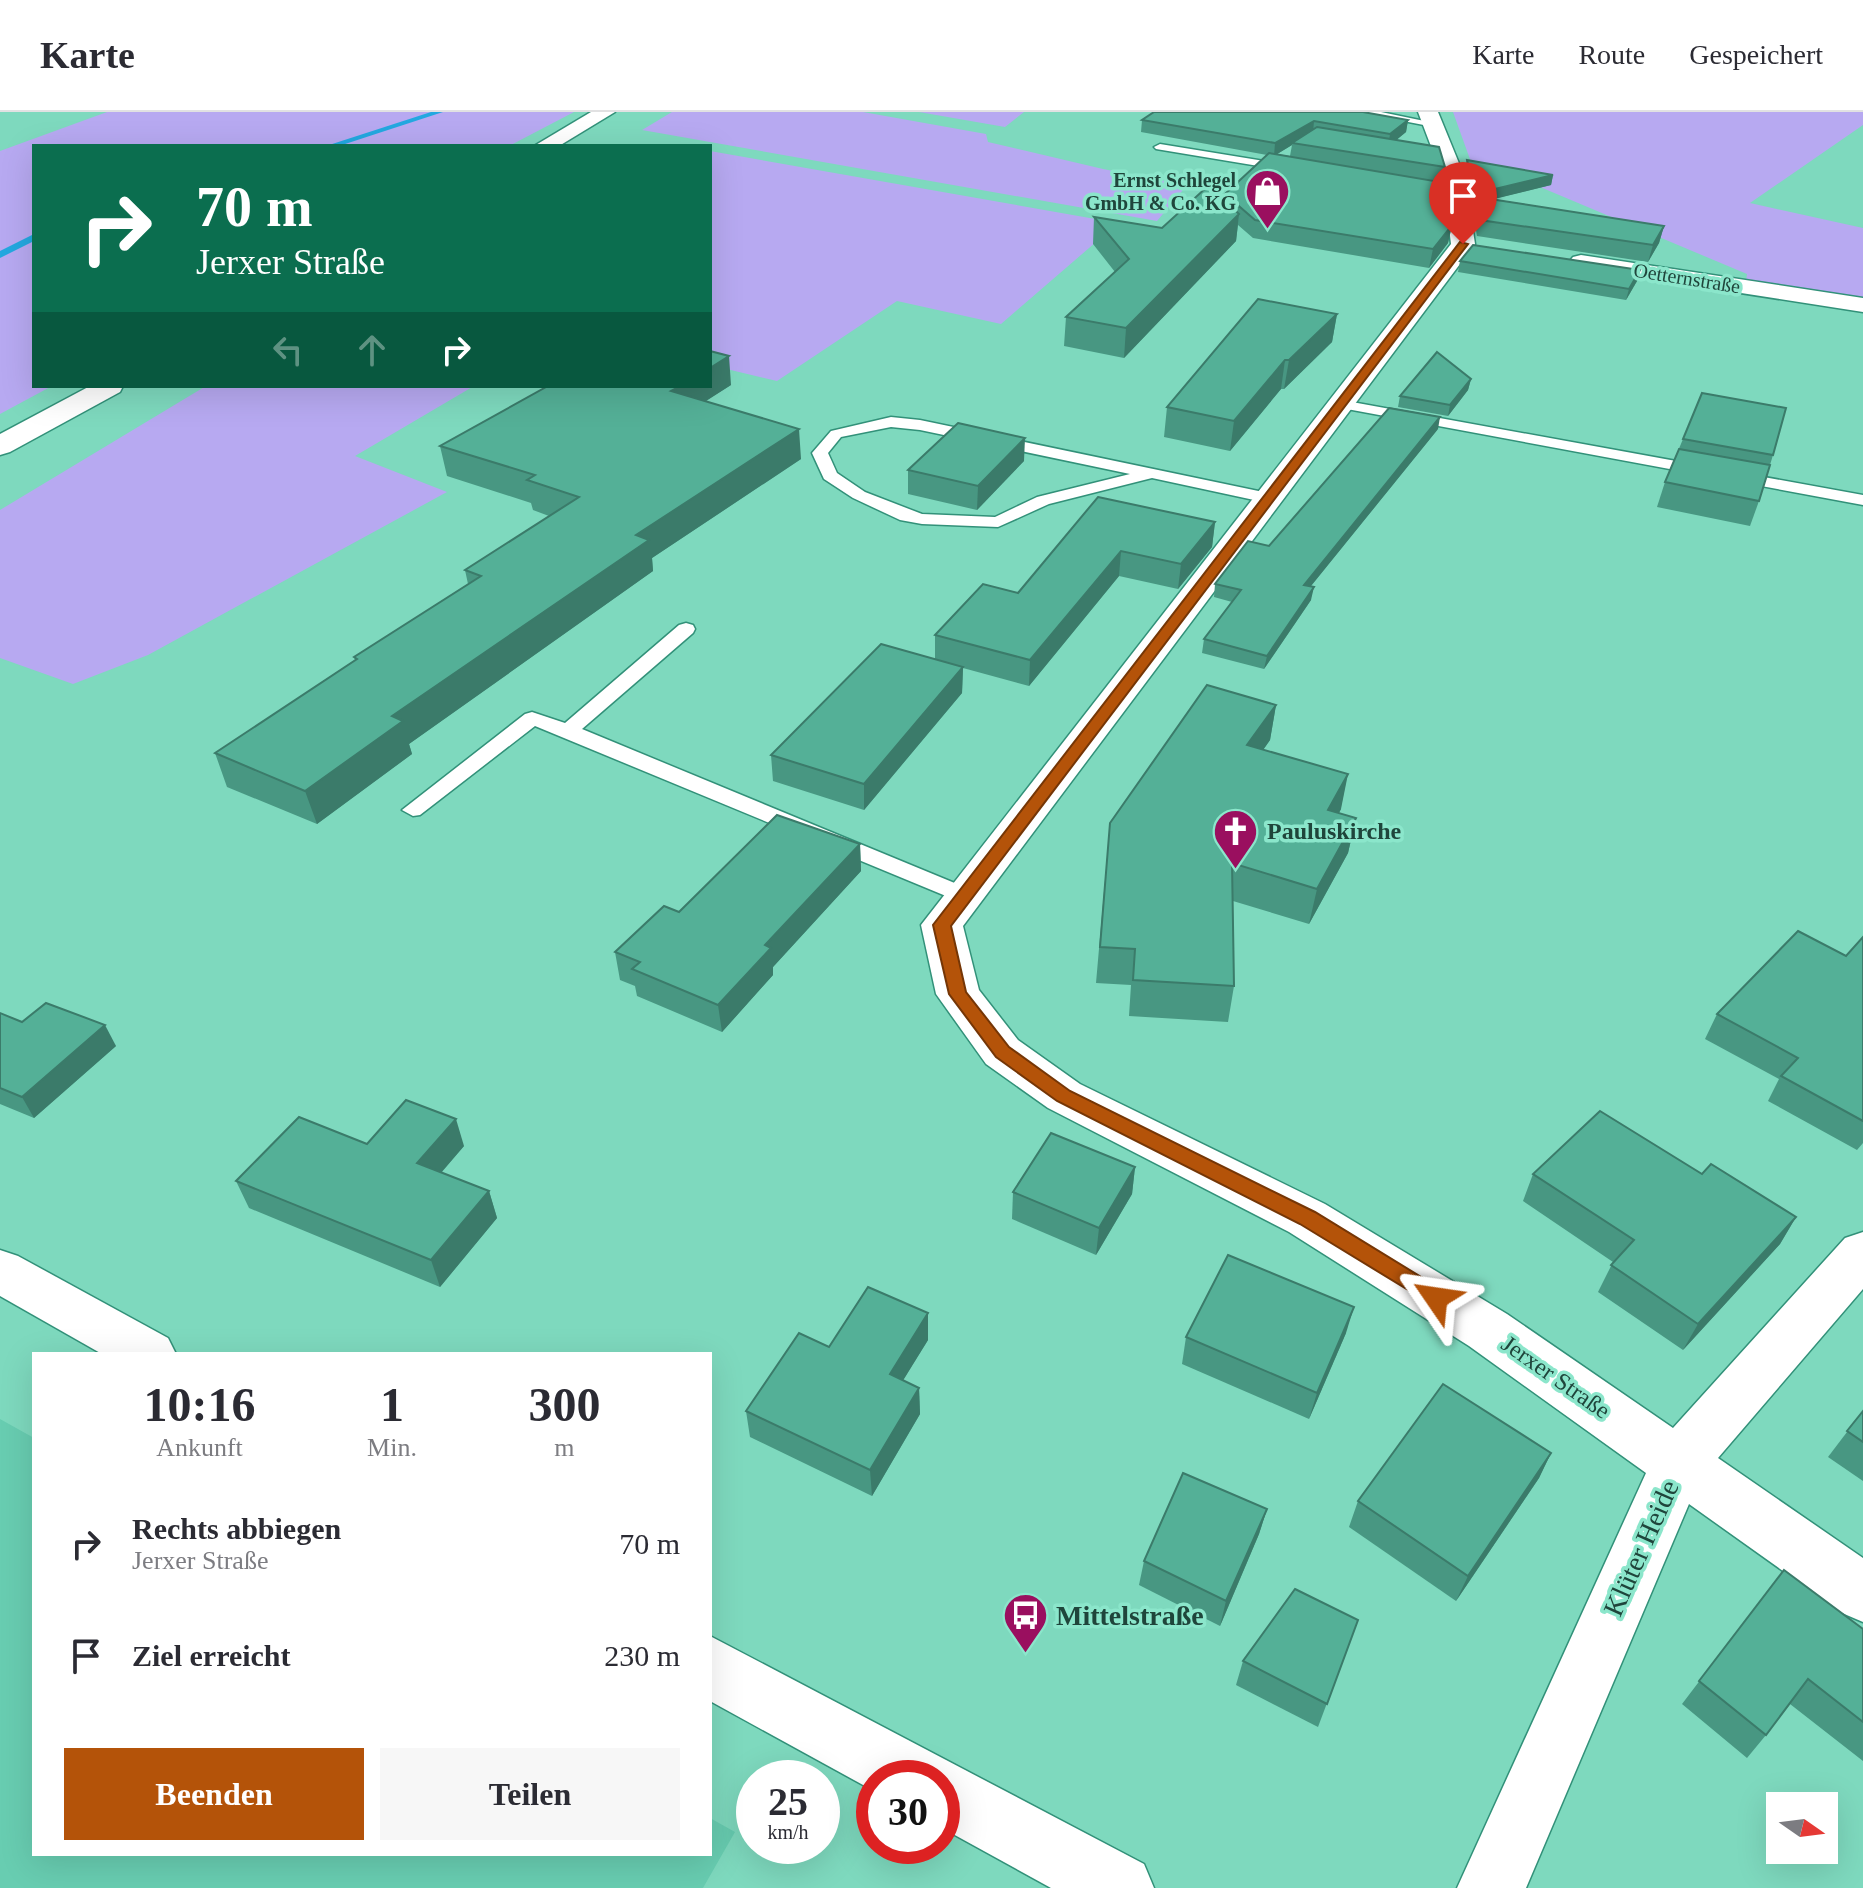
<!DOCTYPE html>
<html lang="de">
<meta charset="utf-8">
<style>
body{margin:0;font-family:"Times New Roman",serif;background:#f7f7f7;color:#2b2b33;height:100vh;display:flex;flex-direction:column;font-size:30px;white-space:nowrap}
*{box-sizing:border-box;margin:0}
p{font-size:26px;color:#7c7c81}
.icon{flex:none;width:44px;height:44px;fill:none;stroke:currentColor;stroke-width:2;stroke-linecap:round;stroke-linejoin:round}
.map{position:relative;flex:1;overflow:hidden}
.details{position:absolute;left:32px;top:1240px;width:680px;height:504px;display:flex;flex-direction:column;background:#fff;border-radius:0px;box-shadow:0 8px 32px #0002}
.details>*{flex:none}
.hud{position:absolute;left:32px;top:32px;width:680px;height:244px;border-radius:0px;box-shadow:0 8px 32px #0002;background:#0b6e4f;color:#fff;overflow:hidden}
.needle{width:52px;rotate:104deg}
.fabs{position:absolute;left:1766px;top:1680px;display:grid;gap:16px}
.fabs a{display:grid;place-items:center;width:72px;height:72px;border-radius:0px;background:#fff;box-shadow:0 8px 32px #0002;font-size:40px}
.speed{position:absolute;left:736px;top:1648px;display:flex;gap:16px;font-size:40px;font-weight:700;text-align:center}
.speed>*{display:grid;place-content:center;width:104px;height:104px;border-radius:50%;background:#fff;box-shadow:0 8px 32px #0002;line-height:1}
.speed small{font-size:20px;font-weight:400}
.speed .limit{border:12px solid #d22;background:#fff;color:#111}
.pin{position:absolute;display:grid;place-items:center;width:68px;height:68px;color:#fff;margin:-82px -34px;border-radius:50% 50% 50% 0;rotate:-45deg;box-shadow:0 0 8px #0007}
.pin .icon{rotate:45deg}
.me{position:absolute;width:88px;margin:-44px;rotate:302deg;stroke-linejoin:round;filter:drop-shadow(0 0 6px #0008)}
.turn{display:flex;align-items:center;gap:28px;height:168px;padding:0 32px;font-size:36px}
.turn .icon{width:104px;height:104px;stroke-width:2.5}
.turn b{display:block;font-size:56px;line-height:68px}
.lanes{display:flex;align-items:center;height:76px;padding:0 32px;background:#0003;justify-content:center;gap:40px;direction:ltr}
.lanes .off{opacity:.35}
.eta{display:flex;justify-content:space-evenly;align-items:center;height:136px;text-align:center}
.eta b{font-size:48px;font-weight:800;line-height:56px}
.action{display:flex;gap:16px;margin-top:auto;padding:16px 32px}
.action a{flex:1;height:92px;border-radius:0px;background:#b45309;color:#fff;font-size:32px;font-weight:800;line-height:92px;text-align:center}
.action a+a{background:#f7f7f7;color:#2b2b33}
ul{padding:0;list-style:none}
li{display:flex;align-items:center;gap:24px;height:112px;padding:0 32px}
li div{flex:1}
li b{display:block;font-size:30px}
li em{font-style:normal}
header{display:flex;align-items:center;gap:48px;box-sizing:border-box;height:112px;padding:0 40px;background:#fff;border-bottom:2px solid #e1e1e2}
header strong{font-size:38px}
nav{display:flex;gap:44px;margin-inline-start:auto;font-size:28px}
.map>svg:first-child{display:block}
.built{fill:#68cdb1}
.green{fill:#b7a9f1}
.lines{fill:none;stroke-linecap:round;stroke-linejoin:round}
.stream{fill:#23a8e0;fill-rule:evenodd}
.lane-casing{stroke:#329179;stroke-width:3}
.street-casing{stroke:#329179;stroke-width:3}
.primary-casing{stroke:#329179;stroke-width:3}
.lane{fill:#fff;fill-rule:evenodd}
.street{fill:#fff;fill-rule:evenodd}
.primary{fill:#fff;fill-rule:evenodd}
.wall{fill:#489782;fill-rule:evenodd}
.shaded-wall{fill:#3b7b6a}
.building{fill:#54b097;stroke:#3b7b6a;stroke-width:2}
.route{fill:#b45309;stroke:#753606;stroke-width:2}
.labels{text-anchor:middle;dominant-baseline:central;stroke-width:7;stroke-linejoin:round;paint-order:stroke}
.far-poi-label{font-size:20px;font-weight:bold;fill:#1f453b;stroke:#8be6cb;text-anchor:end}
.far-street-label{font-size:20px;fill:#1f453b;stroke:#8be6cb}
.poi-label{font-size:24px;font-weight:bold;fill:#1f453b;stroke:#8be6cb;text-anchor:start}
.street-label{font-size:24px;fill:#1f453b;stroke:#8be6cb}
.near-street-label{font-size:28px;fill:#1f453b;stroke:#8be6cb}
.near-poi-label{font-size:28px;font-weight:bold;fill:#1f453b;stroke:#8be6cb;text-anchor:start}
</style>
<header>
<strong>Karte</strong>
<nav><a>Karte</a><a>Route</a><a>Gespeichert</a></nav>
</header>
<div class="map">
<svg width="1863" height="1776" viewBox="0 0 1863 1776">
<rect width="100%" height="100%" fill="#7ed9be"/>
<!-- built -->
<polygon class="built" points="0,1307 34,1326 34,1742 710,1742 710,1706 735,1720 703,1776 0,1776"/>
<!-- green -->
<g class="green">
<polygon points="107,0 574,0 509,34 34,34 34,274 52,274 0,302 0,39"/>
<polygon points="672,0 863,0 986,22 988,30 1103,57 1187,73 1157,109 642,18"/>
<polygon points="919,0 1024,0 1005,15"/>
<polygon points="1453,0 1863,0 1863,13 1750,91 1863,116 1863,187 1746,169 1747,162 1485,52 1471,50"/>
<polygon points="710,39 1118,111 1001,212 897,189 777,269 710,253"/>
<polygon points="206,274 474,274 355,344 447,380 148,543 73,572 0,546 0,398"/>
</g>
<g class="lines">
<!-- stream -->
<g class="stream">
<polygon points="431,0 443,0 339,34 326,34"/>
<polygon points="34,122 34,129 0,146 0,139"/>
</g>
<defs>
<g id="lane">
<polygon points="1357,0 1381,0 1439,12 1434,15"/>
<polygon points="1160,32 1289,53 1295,56 1289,59 1156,37 1154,35"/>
<polygon points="1341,288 1863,383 1863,393 1336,295 1334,292"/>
<path d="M891 305 920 308 1268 381 1276 386 1268 391 1152 366 1049 392 998 415 922 412 900 408 853 386 824 367 812 341 831 319ZM891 315 920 318 1130 362 1037 385 995 405 922 402 865 380 837 361 828 341 841 325Z"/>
<polygon points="686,511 693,513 695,517 693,521 582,617 974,779 977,784 974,789 958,789 535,614 420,703 413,704 402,698 525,602 532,600 565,611 679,513"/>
</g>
<g id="street">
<polygon points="1418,0 1438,0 1465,66 1475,132 963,814 979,878 1018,928 1080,972 1325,1092 1507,1202 1673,1316 1845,1126 1863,1120 1863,1177 1718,1346 1863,1446 1863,1510 1842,1501 1689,1392 1526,1776 1457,1776 1646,1361 1469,1234 1289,1120 1048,996 986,952 936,882 921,813 1451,132 1443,66"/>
<polygon points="1581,143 1863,186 1863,200 1573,155 1569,150 1573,145"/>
</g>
<g id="primary">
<polygon points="591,0 615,0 559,34 534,34"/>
<polygon points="90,274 123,274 120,280 10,340 0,343 0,322"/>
<polygon points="0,1138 18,1144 168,1226 176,1242 102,1242 0,1184"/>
<polygon points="710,1524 1144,1752 1154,1776 1051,1776 942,1716 942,1666 874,1666 874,1679 710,1589"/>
</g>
</defs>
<!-- lane casing -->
<use href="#lane" class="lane-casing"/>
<!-- street casing -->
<use href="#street" class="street-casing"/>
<!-- primary casing -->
<use href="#primary" class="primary-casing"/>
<!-- lane -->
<use href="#lane" class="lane"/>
<!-- street -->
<use href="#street" class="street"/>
<!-- primary -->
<use href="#primary" class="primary"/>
</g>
<!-- wall -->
<g class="wall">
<path d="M1142 8H1408L1406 20 1396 28 1445 55 1442 70 1452 113 1448 131 1429 156 1253 126 1238 113 1236 129 1124 246 1064 234 1066 205 1115 160 1093 132 1094 105 1162 116 1224 88 1225 82 1267 43 1141 20ZM1292 33 1290 44 1277 42Z"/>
<polygon points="1467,48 1553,63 1551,73 1493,87 1664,114 1659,131 1648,150 1477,124 1473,101 1475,92 1472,93 1465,58"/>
<polygon points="1460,149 1640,158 1637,169 1626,188 1458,160"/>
<polygon points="1337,202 1332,230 1284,277 1281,277 1230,339 1164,325 1167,295"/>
<polygon points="1471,267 1468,278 1448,304 1398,295 1400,284"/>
<polygon points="731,273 705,289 801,347 652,446 653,459 409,632 412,642 317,712 227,675 215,641 355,548 354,545 468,472 465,458 549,404 533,398 531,391 447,364 440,334"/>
<polygon points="1438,317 1311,474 1311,488 1264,557 1202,541 1204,527 1232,490 1214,485 1215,472"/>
<polygon points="1683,327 1773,343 1759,389 1750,414 1657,395 1665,370"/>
<polygon points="1024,349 977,398 908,382 908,358"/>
<polygon points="1098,385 1215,410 1212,435 1178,477 1119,464 1029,574 963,556 962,581 864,698 773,669 771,643 935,547 935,523 1018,481"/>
<polygon points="1276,593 1270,628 1263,638 1341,697 1339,701 1356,706 1348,741 1309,812 1233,789 1234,874 1228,910 1129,904 1131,873 1096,871 1110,711"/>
<polygon points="860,732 861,759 773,855 773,863 722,920 637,884 635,874 620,868 615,840 679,800"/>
<polygon points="1863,825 1863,1031 1857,1038 1768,989 1779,967 1705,927 1717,902 1846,844"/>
<polygon points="0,901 22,910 116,934 34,1006 0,992"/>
<polygon points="367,1032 464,1034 441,1061 489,1079 497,1106 440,1175 249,1096 236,1069"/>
<polygon points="1135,1055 1132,1082 1096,1143 1012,1107 1013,1080"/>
<polygon points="1533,1062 1702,1062 1796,1105 1780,1132 1683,1238 1598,1180 1613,1150 1523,1089"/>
<polygon points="1346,1221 1309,1307 1182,1252 1186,1225"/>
<polygon points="928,1228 903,1268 919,1276 920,1302 872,1384 750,1325 746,1299 829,1235"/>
<polygon points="1863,1299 1863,1369 1828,1345"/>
<polygon points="1551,1341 1539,1366 1456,1489 1349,1415 1358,1389"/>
<polygon points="1267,1397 1259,1422 1220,1514 1139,1473 1144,1449"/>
<polygon points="1784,1458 1863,1517 1863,1649 1790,1592 1766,1623 1747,1646 1682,1592"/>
<polygon points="1358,1508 1318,1615 1236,1573 1243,1549"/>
</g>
<!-- shaded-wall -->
<g class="shaded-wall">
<polygon points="1408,8 1406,20 1388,35 1390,22"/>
<polygon points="1314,9 1313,21 1292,31 1292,33 1274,44 1275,31"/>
<polygon points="1553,63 1551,73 1478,91 1477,85 1475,92 1472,93 1474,82"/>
<polygon points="1239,102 1236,129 1124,246 1126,216"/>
<polygon points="1452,113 1448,131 1429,156 1433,137"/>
<polygon points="1664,114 1659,131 1648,150 1653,133"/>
<polygon points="1640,158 1637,169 1626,188 1629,177"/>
<polygon points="1337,202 1332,230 1284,277 1289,248"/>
<polygon points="729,244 731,273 675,309 671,279 680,274 710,274 710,256"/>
<polygon points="1285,248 1281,277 1230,339 1234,309"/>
<polygon points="1471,267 1468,278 1448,304 1450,293"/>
<polygon points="1440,305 1438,317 1302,485 1304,473"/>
<polygon points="799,317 801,347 652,446 653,459 409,632 412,642 317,712 305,679 392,604 636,423"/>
<polygon points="1025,326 1024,349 977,398 978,374"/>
<polygon points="1215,410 1212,435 1178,477 1181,452"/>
<polygon points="1121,439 1119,464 1029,574 1030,548"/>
<polygon points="1314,475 1311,488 1264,557 1267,544"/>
<polygon points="963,555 962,581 864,698 864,672"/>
<polygon points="1276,593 1270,628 1242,668 1247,633"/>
<polygon points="1348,662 1341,697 1321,734 1328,698"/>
<polygon points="1356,706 1348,741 1309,812 1317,777"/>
<polygon points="860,732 861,759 773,855 773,863 722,920 718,893 765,833"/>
<polygon points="105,913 116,934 34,1006 22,985"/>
<polygon points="456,1007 464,1034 426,1078 417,1051"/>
<polygon points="1135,1055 1132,1082 1096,1143 1099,1116"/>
<polygon points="489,1079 497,1106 440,1175 431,1148"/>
<polygon points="1796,1105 1780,1132 1683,1238 1698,1212"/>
<polygon points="1354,1195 1346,1221 1309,1307 1317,1281"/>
<polygon points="928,1201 928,1228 891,1288 890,1262"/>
<polygon points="919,1276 920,1302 872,1384 870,1358"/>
<polygon points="1551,1341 1539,1366 1456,1489 1468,1464"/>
<polygon points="1267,1397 1259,1422 1220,1514 1226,1489"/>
</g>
<!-- building -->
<g class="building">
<polygon points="1154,0 1363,0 1408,8 1390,22 1314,9 1275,31 1142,8"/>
<polygon points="1317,15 1439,35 1445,55 1292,31"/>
<polygon points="1269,41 1446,71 1452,113 1433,137 1255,108 1225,82"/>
<polygon points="1467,48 1553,63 1474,82"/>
<polygon points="1209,73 1239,102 1126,216 1066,205 1129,147 1094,105 1162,116"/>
<polygon points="1477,85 1664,114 1653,133 1480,108"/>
<polygon points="1473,133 1640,158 1629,177 1460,149"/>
<polygon points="1258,187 1337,202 1289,248 1285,248 1234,309 1167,295"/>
<polygon points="710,239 729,244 710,256"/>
<polygon points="1437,240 1471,267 1450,293 1400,284"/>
<polygon points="548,274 680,274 671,279 799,317 636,423 649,428 392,604 403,609 305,679 215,641 357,547 354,545 481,464 465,458 579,385 527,368 535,363 440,334"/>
<polygon points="1702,281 1786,296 1773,343 1683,327"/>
<polygon points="1389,296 1440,305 1304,473 1314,475 1267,544 1204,527 1241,478 1215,472 1248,429 1269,434"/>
<polygon points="958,311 1025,326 978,374 908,358"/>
<polygon points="1679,337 1770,353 1759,389 1665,370"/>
<polygon points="1098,385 1215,410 1181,452 1121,439 1030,548 935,523 983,472 1018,481"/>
<polygon points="881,532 963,555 864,672 771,643"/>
<polygon points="1207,573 1276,593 1247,633 1348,662 1328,698 1356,706 1317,777 1232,751 1234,874 1133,868 1135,837 1100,835 1110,711"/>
<polygon points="777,703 860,732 765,833 771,836 718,893 632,857 640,850 615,840 664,794 679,800"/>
<polygon points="1798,819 1846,844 1863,825 1863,1009 1781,964 1798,946 1717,902"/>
<polygon points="46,891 105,913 22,985 0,976 0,901 22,910"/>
<polygon points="406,988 456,1007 417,1051 489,1079 431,1148 236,1069 299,1005 367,1032"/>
<polygon points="1600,999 1702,1062 1711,1052 1796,1105 1698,1212 1611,1153 1634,1128 1533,1062"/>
<polygon points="1051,1021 1135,1055 1099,1116 1013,1080"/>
<polygon points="1228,1143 1354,1195 1317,1281 1186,1225"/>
<polygon points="868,1175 928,1201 890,1262 919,1276 870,1358 746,1299 799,1221 829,1235"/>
<polygon points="1443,1272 1551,1341 1468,1464 1358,1389"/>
<polygon points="1863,1299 1863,1330 1847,1319"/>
<polygon points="1183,1361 1267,1397 1226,1489 1144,1449"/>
<polygon points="1784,1458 1863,1517 1863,1610 1808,1567 1766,1623 1699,1569"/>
<polygon points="1295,1477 1358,1508 1327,1592 1243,1549"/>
</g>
<!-- route -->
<polygon class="route" points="1460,130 1468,132 951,814 966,880 1009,935 1070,979 1315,1100 1444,1179 1447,1186 1444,1192 1436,1195 1300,1112 1057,989 996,945 949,882 933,813"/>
<!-- icons -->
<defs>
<symbol id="shop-pin" viewBox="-11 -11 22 30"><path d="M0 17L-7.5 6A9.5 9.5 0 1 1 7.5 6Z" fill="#9a0f5f" stroke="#8be6cb"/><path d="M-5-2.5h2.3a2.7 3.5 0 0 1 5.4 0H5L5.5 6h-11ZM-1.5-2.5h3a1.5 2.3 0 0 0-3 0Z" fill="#fff"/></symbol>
<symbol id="church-pin" viewBox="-11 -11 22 30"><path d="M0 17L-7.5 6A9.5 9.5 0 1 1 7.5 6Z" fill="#9a0f5f" stroke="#8be6cb"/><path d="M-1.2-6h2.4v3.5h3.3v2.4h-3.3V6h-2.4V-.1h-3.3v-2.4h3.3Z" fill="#fff"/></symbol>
<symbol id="bus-pin" viewBox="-11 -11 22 30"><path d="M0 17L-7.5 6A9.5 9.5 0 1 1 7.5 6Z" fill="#9a0f5f" stroke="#8be6cb"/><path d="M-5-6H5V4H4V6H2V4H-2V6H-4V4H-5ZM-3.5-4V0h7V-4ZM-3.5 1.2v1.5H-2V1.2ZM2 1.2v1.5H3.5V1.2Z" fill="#fff"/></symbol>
</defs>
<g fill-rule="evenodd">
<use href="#shop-pin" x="1242" y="54" width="51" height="69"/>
<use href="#church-pin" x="1210" y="694" width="51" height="69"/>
<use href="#bus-pin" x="1000" y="1478" width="51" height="69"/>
</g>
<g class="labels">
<!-- far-poi labels -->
<g class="far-poi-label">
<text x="1236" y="68">Ernst Schlegel<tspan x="1236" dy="23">GmbH &amp; Co. KG</tspan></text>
</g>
<!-- far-street labels -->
<g class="far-street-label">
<text transform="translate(1687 166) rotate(9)">Oetternstraße</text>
</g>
<!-- poi labels -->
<g class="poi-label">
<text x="1267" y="719">Pauluskirche</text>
</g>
<!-- street labels -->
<g class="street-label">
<text transform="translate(1556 1265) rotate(35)">Jerxer Straße</text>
</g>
<!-- near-street labels -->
<g class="near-street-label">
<text transform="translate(1641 1436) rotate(-66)">Klüter Heide</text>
</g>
<!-- near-poi labels -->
<g class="near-poi-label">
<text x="1056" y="1503">Mittelstraße</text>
</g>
</g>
</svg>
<div class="fabs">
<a><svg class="needle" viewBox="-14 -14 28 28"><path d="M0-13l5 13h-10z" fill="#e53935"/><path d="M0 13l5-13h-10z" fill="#7c7c81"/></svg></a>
</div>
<div class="speed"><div>25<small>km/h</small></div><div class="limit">30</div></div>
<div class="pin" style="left:1463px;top:132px;background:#d93025"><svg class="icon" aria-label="arrive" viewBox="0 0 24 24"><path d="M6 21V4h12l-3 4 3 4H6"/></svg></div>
<svg class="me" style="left:1436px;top:1186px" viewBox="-20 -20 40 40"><path d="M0-17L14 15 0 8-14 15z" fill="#b45309" stroke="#fff" stroke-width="4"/></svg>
<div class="hud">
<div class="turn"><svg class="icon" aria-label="right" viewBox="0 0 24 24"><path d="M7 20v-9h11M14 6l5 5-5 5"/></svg><div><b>70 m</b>Jerxer Straße</div></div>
<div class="lanes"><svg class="icon off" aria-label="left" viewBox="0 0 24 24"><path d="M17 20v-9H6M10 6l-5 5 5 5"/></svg><svg class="icon off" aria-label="ahead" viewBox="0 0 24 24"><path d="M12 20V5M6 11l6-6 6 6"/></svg><svg class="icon" aria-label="right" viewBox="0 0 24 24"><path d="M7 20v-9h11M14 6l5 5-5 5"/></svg></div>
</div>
<section class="details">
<div class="eta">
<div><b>10:16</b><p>Ankunft</p></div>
<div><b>1</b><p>Min.</p></div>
<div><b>300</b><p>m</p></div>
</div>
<ul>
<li><svg class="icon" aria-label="right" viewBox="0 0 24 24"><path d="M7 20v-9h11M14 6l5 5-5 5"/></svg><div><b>Rechts abbiegen</b><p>Jerxer Straße</p></div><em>70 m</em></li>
<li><svg class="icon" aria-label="arrive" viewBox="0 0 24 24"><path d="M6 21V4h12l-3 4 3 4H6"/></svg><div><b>Ziel erreicht</b></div><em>230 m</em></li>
</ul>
<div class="action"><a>Beenden</a><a>Teilen</a></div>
</section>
</div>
